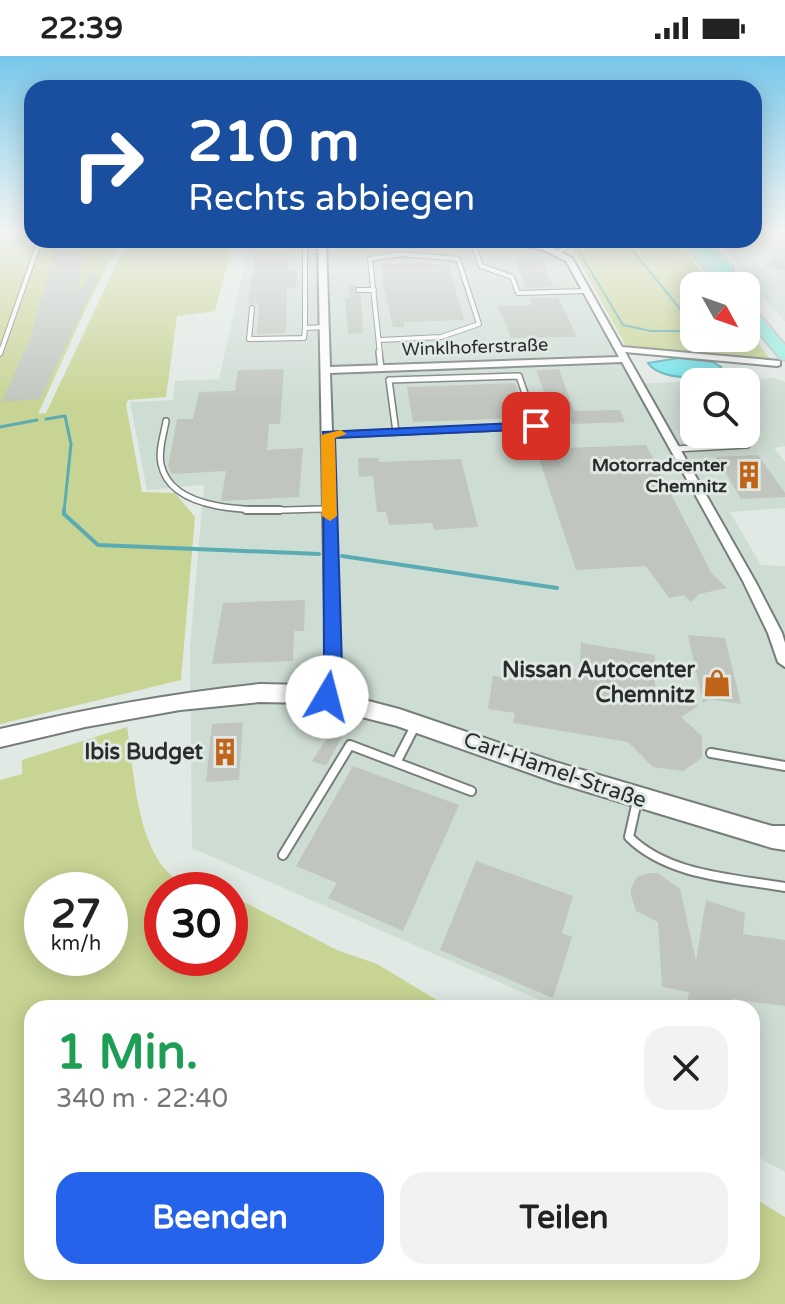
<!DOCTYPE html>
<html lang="de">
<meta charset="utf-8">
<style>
body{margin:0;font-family:"Varela Round",sans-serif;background:#f2f2f2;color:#222;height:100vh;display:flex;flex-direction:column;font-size:30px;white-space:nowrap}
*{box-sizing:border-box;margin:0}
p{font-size:26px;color:#767676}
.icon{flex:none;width:44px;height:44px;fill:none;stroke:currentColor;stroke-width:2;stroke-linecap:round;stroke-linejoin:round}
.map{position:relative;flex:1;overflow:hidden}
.drawer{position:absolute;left:24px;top:944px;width:736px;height:280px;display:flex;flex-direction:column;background:#fff;border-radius:24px;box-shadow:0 4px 20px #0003}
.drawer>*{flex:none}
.banner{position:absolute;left:24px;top:24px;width:738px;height:168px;border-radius:24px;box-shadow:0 4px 20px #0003;background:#1a4fa0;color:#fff;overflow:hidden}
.needle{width:52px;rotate:130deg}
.tools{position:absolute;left:680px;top:216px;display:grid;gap:16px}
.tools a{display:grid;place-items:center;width:80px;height:80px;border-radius:16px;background:#fff;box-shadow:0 4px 20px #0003;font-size:40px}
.speed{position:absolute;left:24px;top:816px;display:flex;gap:16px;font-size:40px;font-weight:700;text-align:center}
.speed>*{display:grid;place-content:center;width:104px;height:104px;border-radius:50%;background:#fff;box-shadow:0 4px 20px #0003;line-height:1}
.speed small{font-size:20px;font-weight:400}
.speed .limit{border:12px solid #d22;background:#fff;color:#111}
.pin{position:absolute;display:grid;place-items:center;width:68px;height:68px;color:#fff;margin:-34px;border-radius:16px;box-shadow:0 4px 12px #0006}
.me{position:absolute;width:88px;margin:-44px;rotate:8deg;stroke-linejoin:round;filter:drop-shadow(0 0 6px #0008)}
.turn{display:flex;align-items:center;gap:28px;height:168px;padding:0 32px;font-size:36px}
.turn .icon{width:104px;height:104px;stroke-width:2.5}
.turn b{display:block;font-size:56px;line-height:68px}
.round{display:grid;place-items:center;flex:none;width:84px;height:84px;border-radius:24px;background:#f2f2f2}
.overview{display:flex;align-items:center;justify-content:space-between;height:136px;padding:0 32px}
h1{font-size:48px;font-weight:700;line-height:60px;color:#1e9e55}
.cta{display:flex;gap:16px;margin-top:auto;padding:16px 32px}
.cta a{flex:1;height:92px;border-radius:24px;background:#2563eb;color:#fff;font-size:32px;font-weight:700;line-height:92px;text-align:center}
.cta a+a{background:#f2f2f2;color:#222}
.status{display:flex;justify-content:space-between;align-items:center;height:56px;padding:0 40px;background:#fff;direction:ltr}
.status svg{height:22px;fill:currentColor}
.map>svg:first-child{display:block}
.built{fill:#ceddd4;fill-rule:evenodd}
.green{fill:#c8d493;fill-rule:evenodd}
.water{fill:#70e3ec;stroke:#5bacb2;stroke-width:2}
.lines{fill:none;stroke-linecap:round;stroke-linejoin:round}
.stream-far2{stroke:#5bacb2;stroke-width:2}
.stream-far1{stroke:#5bacb2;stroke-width:3}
.stream{stroke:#5bacb2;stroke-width:4}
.building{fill:#c0c5be}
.service-far3-casing{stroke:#777e7a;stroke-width:6}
.service-far2-casing{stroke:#777e7a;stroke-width:8}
.service-far1-casing{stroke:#777e7a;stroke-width:10}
.service-casing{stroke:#777e7a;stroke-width:12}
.minor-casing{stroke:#777e7a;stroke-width:4}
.secondary-casing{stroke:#777e7a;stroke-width:4}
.primary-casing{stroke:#c3c4c4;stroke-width:4}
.trunk-casing{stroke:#c3c4c4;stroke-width:4}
.service-far3{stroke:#fff;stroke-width:4}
.service-far2{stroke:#fff;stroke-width:5}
.service-far1{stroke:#fff;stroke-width:6}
.service{stroke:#fff;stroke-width:8}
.minor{fill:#fff;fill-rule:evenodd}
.secondary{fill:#fff;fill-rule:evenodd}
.primary{fill:#95f0e2;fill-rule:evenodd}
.trunk{fill:#72ebd8;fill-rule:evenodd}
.route{fill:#2563eb;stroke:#184099;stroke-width:2}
.slow{fill:#f59e0b}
.labels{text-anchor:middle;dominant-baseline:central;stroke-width:6;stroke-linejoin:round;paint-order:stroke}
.far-street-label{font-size:18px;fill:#2a2d2b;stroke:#e1e9e4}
.far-poi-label{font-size:18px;font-weight:bold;fill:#2a2d2b;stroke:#e1e9e4;text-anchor:end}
.poi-label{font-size:22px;font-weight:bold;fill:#2a2d2b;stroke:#e1e9e4;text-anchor:end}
.street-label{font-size:22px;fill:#2a2d2b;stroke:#e1e9e4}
</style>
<div class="status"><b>22:39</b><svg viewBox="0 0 49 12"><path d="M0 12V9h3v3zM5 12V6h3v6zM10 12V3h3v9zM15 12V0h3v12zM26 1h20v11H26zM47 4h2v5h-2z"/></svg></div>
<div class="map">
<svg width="785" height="1248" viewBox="0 0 785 1248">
<rect width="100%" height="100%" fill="#e1e9e4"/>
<!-- built -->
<g class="built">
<polygon points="754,173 785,173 785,266 736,209 720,184 754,184"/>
<path d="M250 184H560L554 191 632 328 774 322 785 326V390L774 392 785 406V452L730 456 761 509 785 510V1116L752 1098V952H558L192 792 190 590 204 429 147 434 130 346 173 344 175 325 219 323ZM694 326H746V378H694Z"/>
</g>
<!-- green -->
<g class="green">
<polygon points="0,173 32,173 25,190 40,190 43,184 121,184 86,252 38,358 46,357 128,184 234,184 215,255 177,260 166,341 128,344 126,349 142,436 175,437 195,461 181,624 0,668"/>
<polygon points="581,184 676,184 713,230 694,230 694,282 746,282 746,272 771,304 626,290 572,192"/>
<path d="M127 671C135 718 136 810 189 830 196 833 206 833 214 834H162V902H230V839L337 894 377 908 450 952H32V1216H752V1141L785 1161V1248H0V724L22 718V704ZM42 834H110V902H42Z"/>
</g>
<!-- water -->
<path class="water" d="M679 302 713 306 721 311C708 325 660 325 648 307Z"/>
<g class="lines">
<!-- stream-far2 -->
<g class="stream-far2">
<polyline points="624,184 694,270"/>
<polyline points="577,192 623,269 651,275 694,275"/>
<polyline points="684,286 707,283"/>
</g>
<!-- stream-far1 -->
<g class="stream-far1">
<polyline points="46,363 65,360 71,388 64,456"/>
<polyline points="0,371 37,364"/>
</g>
<!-- stream -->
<g class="stream">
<polyline points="64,454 64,458 98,489 319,498"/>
<polyline points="342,500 557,532"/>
</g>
</g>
<!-- building -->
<g class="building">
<polygon points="770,173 785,173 785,215 765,211 777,193 759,189"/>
<polygon points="85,192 78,238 91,215 99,219 40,343 2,346 30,282 55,194"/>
<polygon points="288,198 288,215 297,215 296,232 287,233 286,277 257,278 259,247 248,248 255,199"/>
<polygon points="514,203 541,203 554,231 526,232"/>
<polygon points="421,207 449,209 464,264 404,266 404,271 393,271 383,228 382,208"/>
<polygon points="357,229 353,235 361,239 363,277 348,278 345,242 350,242 348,230"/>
<polygon points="558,241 577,281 511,282 498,250 532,249 530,242"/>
<polygon points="284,313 280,368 269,368 267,394 303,392 299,441 221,445 226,415 172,418 168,410 177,363 193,363 199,336 235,335 238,314"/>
<polygon points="559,313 574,355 620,354 625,366 572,368 568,362 561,362 552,341 546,341 536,314"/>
<polygon points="515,327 527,362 413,366 407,331"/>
<polygon points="646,389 712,518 727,532 699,538 691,546 684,539 669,542 646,510 576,514 536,393"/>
<polygon points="758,399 785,437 785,441 741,443 716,401"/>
<polygon points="358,402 379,402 379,406 461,403 478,471 434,474 432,467 389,469 386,456 377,456 373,420 359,421"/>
<polygon points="305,544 304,575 294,575 293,605 212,608 223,547"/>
<polygon points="688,579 725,582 741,648 709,643 703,647"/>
<polygon points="581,587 655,599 655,637 666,646 680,636 698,650 681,661 702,680 702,702 683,715 653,711 628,686 513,667 515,657 488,653 493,620 520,624 521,614 579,623"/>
<polygon points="243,666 239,724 206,726 212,668"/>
<polygon points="333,673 344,677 326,710 312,705"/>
<polygon points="353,710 459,749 403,875 328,842 337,827 296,810"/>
<polygon points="476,805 573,840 562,877 572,881 553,942 440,894"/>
<polygon points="650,817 658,817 680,833 696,905 706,844 745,857 743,878 785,884 785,950 732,943 731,952 686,952 689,936 662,931 658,866 636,855 631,839 631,832 637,821"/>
</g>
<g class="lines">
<defs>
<g id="service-far3">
<polyline points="472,184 481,210 512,221 518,237 586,235"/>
<polyline points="322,191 305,191 305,272 325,271"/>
<polyline points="558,197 575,184"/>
<polyline points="358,234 374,234"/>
<polyline points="252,252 249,283 304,282 305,272"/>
<polyline points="0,298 40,184"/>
<polyline points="380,298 370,203 401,198 458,203 479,268 441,281 380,284"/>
</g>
<g id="service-far2">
<polyline points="379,296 381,312"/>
<path d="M166 365C164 378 158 394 161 408 173 467 287 452 330 453"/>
<polyline points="328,379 536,370 519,320 389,324 396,376"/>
<polyline points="675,393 747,389"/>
</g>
<polyline id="service-far1" points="246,454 280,454"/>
<g id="service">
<polyline points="711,697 785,710"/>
<polyline points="397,705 416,668"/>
<path d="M637 745 629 781C668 820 733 822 785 831"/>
<polyline points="283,799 350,689 471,735"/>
</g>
<polygon id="minor" points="318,184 326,184 330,311 619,301 566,205 544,194 498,184 514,184 549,190 572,202 622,291 780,305 780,309 777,310 625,296 755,525 782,577 785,587 785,611 778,606 768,577 743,525 622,306 330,317 340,610 334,641 332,645 322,645 320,641 326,610"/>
<path id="secondary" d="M260 628 307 629 399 653 555 706 772 770H785V794L772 792 555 726 397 670 307 647 260 646 180 654 85 671 0 691V673C86 653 172 637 260 628Z"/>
<g id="primary">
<polygon points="681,184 694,184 735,230 721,230"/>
<polygon points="746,248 751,249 785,289 785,304 780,302 746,261"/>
</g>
<polygon id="trunk" points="692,184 705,184 733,211 733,217 723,217"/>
</defs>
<!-- service-far3 casing -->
<use href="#service-far3" class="service-far3-casing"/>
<!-- service-far2 casing -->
<use href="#service-far2" class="service-far2-casing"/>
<!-- service-far1 casing -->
<use href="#service-far1" class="service-far1-casing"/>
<!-- service casing -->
<use href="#service" class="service-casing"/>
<!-- minor casing -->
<use href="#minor" class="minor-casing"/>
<!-- secondary casing -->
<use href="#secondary" class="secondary-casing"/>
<!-- primary casing -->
<use href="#primary" class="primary-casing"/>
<!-- trunk casing -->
<use href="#trunk" class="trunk-casing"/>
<!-- service-far3 -->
<use href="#service-far3" class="service-far3"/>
<!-- service-far2 -->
<use href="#service-far2" class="service-far2"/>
<!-- service-far1 -->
<use href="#service-far1" class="service-far1"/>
<!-- service -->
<use href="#service" class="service"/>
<!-- minor -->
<use href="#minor" class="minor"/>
<!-- secondary -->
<use href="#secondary" class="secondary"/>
<!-- primary -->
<use href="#primary" class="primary"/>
<!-- trunk -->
<use href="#trunk" class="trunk"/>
</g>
<!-- sky -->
<linearGradient id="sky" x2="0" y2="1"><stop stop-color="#78c7ea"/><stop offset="0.5" stop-color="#f2f5f3"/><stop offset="1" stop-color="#f2f5f3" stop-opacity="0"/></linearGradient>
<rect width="785" height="348" fill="url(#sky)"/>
<!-- route -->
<polygon class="route" points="536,366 541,367 541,373 335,382 342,610 333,646 320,646 317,641 324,610 323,376"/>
<!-- slow -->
<polygon class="slow" points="341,374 347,378 335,382 337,460 330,465 322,460 321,379"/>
<!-- icons -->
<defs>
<symbol id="building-bare" viewBox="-9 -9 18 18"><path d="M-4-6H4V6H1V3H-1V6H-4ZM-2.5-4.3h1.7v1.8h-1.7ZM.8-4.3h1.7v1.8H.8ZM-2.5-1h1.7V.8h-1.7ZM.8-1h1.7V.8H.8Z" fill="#c16318" stroke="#e1e9e4" stroke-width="2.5" paint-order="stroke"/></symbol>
<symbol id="shop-bare" viewBox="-9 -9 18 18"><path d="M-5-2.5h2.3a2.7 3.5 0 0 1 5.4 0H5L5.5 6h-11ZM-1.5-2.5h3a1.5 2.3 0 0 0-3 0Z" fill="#c16318" stroke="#e1e9e4" stroke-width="2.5" paint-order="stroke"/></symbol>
</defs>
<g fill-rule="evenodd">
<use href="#building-bare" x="729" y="399" width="40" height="40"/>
<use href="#shop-bare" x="697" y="607" width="40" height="40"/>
<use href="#building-bare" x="205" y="676" width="40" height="40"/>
</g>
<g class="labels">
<!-- far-street labels -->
<g class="far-street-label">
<text transform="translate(475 291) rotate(-2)">Winklhoferstraße</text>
</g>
<!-- far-poi labels -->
<g class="far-poi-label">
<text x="727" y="409">Motorradcenter<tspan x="727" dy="21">Chemnitz</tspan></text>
</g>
<!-- poi labels -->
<g class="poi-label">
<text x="695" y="614">Nissan Autocenter<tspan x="695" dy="25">Chemnitz</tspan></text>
<text x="203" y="696">Ibis Budget</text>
</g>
<!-- street labels -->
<g class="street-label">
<text transform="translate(555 714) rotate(19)">Carl-Hamel-Straße</text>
</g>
</g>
</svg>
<div class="tools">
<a><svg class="needle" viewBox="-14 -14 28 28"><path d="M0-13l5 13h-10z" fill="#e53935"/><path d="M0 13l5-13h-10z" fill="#767676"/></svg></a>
<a><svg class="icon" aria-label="search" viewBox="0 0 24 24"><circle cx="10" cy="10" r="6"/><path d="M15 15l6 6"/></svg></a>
</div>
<div class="speed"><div>27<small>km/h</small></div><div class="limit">30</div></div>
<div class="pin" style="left:536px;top:370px;background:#d93025"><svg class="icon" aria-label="arrive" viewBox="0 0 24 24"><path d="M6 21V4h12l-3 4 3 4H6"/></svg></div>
<svg class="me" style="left:327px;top:641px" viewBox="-20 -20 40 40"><circle r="19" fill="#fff"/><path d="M0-13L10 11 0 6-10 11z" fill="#2563eb"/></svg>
<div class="banner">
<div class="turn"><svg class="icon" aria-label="right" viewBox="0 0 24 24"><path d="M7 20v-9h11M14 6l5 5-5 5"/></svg><div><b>210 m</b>Rechts abbiegen</div></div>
</div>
<section class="drawer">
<div class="overview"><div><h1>1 Min.</h1><p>340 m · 22:40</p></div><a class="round"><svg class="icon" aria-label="close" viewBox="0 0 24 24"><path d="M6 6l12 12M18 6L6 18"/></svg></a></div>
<div class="cta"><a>Beenden</a><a>Teilen</a></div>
</section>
</div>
